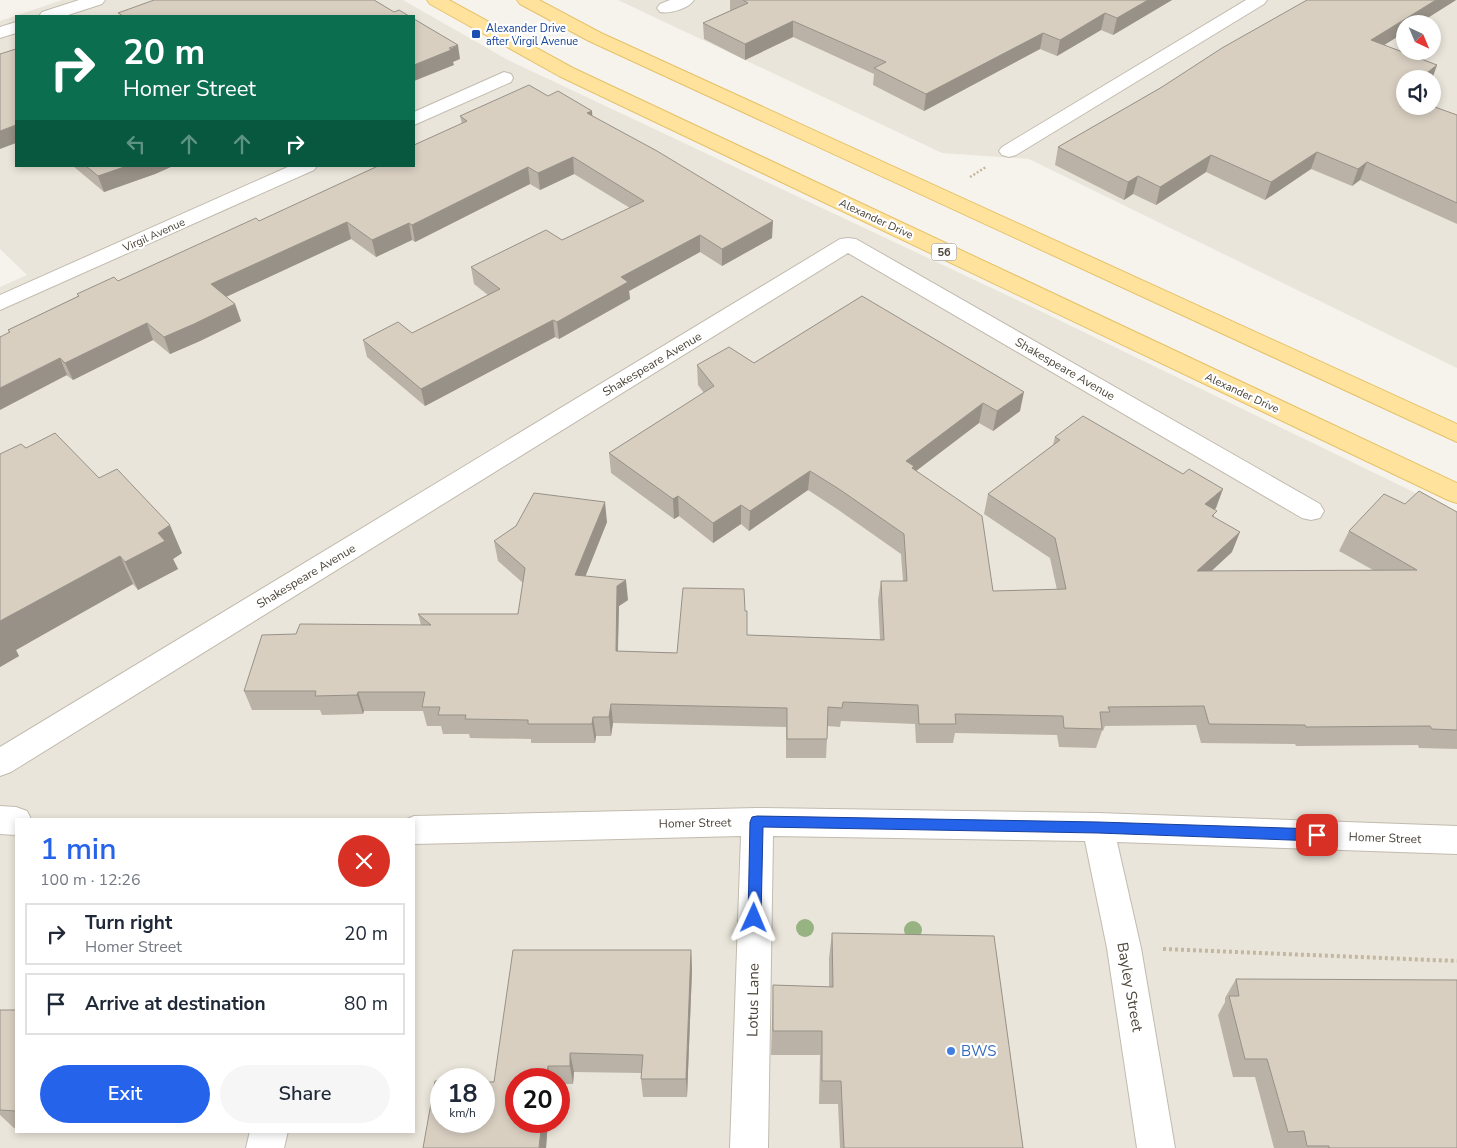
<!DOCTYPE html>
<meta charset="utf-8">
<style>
body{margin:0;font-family:"Nunito Sans",sans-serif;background:#f6f6f7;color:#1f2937;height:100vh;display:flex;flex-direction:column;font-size:19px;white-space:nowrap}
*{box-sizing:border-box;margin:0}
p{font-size:16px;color:#747a83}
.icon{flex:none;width:28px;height:28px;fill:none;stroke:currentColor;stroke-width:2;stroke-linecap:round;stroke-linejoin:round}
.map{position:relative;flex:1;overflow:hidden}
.details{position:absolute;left:15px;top:818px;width:400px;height:315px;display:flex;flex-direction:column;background:#fff;border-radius:0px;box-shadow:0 2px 8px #0003}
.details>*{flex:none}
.banner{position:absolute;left:15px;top:15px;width:400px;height:152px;border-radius:0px;box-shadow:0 2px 8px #0003;background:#0b6e4f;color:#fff;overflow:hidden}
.needle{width:32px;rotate:136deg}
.fabs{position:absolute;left:1396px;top:15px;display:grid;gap:10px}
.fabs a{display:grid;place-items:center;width:45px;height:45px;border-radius:50%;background:#fff;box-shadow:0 2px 8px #0003;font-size:25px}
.speed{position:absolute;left:430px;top:1068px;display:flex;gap:10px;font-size:25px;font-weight:700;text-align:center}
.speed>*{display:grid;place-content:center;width:65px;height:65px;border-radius:50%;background:#fff;box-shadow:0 2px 8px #0003;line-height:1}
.speed small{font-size:12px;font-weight:400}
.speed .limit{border:8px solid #d22;background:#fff;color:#111}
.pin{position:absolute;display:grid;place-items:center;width:42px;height:42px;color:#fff;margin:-21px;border-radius:10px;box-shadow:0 2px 8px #0006}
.me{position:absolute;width:55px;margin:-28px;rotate:1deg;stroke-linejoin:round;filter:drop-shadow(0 0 4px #0008)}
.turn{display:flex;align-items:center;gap:18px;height:105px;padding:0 25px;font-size:22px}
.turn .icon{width:65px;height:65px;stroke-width:2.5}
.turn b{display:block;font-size:35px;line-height:42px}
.lanes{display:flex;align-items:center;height:48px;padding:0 25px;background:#0003;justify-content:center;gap:25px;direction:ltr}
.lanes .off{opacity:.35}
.round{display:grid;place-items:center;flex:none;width:52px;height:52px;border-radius:26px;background:#f6f6f7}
.headline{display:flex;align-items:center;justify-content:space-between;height:85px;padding:0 25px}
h1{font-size:30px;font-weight:600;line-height:38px;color:#2563eb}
.button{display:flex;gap:10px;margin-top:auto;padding:10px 25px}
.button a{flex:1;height:58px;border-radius:30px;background:#2563eb;color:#fff;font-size:20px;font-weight:600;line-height:58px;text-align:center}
.button a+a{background:#f6f6f7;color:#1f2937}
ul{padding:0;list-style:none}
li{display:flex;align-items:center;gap:15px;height:62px;margin:0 10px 8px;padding:0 15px;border:2px solid #e0e1e3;border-radius:0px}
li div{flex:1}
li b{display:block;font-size:19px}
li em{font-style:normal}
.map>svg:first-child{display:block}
.residential{fill:#eae5da;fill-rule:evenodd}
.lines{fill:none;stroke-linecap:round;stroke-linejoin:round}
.minor-casing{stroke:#c2bbae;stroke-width:2}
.major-casing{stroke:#e6c16a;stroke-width:2}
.path-far1{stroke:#c4b79f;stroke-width:2.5;stroke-dasharray:2 2;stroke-linecap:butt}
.path{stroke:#c4b79f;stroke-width:4;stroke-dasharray:3 3;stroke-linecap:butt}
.minor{fill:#fff;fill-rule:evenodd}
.major{fill:#ffe39c;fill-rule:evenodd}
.tree{fill:#97b381}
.wall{fill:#bab2a6}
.shaded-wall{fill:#979187}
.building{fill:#d8cfc1;stroke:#979187}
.route{fill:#2563eb;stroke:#184099}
.transit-dot{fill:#1a4fb4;stroke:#fff;stroke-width:2}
.shop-dot{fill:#3f7fe0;stroke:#fff;stroke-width:2}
.labels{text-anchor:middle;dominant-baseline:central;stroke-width:4.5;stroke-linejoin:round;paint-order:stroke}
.far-transit-label{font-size:11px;fill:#164399;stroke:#fff;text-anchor:start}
.far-street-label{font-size:11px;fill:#4b4439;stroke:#fff}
.shield{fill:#fff;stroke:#817c74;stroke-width:1}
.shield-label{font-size:11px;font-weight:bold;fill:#4b4439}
.street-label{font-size:12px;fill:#4b4439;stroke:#fff}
.near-street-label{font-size:15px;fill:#4b4439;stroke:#fff}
.near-shop-label{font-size:15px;fill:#366cbe;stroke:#fff;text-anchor:start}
</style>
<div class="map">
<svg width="1457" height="1148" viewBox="0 0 1457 1148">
<rect width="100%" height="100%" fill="#f6f3ec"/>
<!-- residential -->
<g class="residential">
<path d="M62 0H403L508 60 1032 307 1457 513V1148H0V287L27 275 0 249V21ZM16 16H414V166H16ZM16 819H414V1131H16ZM441 1079H484V1121H441ZM516 1079H559V1121H516Z"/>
<path d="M618 0H1457V368L1029 159 942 153ZM1405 24H1432V51H1405ZM1405 79H1432V106H1405Z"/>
</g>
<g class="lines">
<defs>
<g id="minor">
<polygon points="79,0 105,0 102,4 65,16 39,16 42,12"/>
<path d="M670 0H694C688 9 670 14 660 12L657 8 660 4Z"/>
<polygon points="1246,0 1267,0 1264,4 1016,155 1009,157 1002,155 999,151 1002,147"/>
<polygon points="16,22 16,33 0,38 0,27"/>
<polygon points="504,72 511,74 513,78 511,82 414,125 414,112"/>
<polygon points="290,166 317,166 314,170 0,310 0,295"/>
<polygon points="848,238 856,239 1320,504 1324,511 1320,518 1311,520 1302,518 848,253 11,772 0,776 0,747 840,239"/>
<polygon points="0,806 16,807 27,811 31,819 16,819 16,835 0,834"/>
<polygon points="757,808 1098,813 1457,826 1457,854 1117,842 1141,948 1175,1148 1137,1148 1107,948 1085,841 773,836 768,1148 730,1148 741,836 414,844 414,819 407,819 414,816"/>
<polygon points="250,1131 288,1131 284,1148 246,1148"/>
</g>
<g id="major">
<polygon points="427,0 449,0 573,68 1457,483 1457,503 1448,500 559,76 430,4"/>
<polygon points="517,0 539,0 601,33 1457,424 1457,442 589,41 520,4"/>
</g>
</defs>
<!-- minor casing -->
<use href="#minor" class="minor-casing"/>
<!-- major casing -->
<use href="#major" class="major-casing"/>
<!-- path-far1 -->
<polyline class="path-far1" points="970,177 986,167"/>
<!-- path -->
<polyline class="path" points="1163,949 1457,961"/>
<!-- minor -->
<use href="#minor" class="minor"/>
<!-- major -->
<use href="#major" class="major"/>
</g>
<!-- trees -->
<g class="tree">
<circle cx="805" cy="928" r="9"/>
<circle cx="913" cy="930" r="9"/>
</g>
<!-- wall -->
<g class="wall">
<polygon points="730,0 1172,0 1113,35 1101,30 1057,56 1040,49 924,111 873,85 874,74 793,37 745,60 704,39 703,23 731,10 730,10"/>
<polygon points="1307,0 1456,0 1418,24 1405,24 1405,32 1384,45 1437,65 1432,79 1405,79 1405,106 1457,115 1457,224 1360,180 1352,186 1311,169 1265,200 1206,172 1156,205 1133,194 1124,200 1055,165 1058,147 1162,87"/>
<polygon points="548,96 592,111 592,116 772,238 722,266 700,252 629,291 630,299 559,339 555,337 425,406 367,357 363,340 412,333 488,295 474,284 471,267 562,240 630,208 574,174 540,190 530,184 415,242 412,240 376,257 351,239 226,297 235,304 241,321 200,341 170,354 153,340 73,380 9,333 8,330 78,296 77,294 118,281 259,221 414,166 462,124 460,116"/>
<polygon points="73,166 173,166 155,174 104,192"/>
<polygon points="862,296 1020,411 993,431 979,423 916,471 993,591 1057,590 1050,558 984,514 988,494 1053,445 1055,437 1216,508 1214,510 1214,517 1232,552 1211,571 1373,570 1339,551 1349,531 1405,504 1457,512 1457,749 1419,748 1418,745 1296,746 1295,744 1201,743 1196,725 1105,726 1103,731 1102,731 1096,748 1059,747 1057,735 955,733 953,743 916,743 915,724 841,721 840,727 827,726 827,739 826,758 786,758 786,727 613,723 611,736 596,736 595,743 531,743 531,739 470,738 469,734 443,734 441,726 427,726 423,711 364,711 363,714 322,715 320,710 252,710 244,691 296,634 421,625 418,614 518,614 523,583 498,561 494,541 607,522 585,576 628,600 619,606 618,651 677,653 745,611 747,635 880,640 878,600 881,581 903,581 901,554 837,509 808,490 749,531 741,524 713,543 679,516 674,519 611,473 609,453 704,393 698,385 697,365 754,363"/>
<polygon points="26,448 99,478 182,553 173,559 178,569 138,590 133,584 90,607 16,650 19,656 0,667 0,454"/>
<polygon points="832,933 1023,1148 840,1148 838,1104 819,1104 820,1055 771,1055 773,985 829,987 829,958"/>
<polygon points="691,950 692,970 687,1097 643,1097 641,1079 642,1073 574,1072 573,1084 559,1084 559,1079 516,1079 516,1121 548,1121 546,1148 423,1148 494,1082"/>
<polygon points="1236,979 1457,1148 1274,1148 1255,1077 1233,1077 1218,1015 1225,1002 1225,998"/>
<polygon points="0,1010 16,1010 16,1128 14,1128 0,1115"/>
</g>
<!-- shaded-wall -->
<g class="shaded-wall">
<polygon points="1148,0 1172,0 1113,35 1117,18"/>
<polygon points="1436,0 1456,0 1418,24 1405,24 1405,32 1365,57 1371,40"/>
<polygon points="1105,13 1101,30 1057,56 1060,40"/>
<polygon points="793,21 793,37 745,60 745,44"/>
<polygon points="1043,33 1040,49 924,111 926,94"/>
<polygon points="458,45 460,59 453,62 454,65 414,81 414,65"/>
<polygon points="1437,65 1432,79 1419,79"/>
<polygon points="1405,90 1405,101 1400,93"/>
<polygon points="592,111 593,127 587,113"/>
<polygon points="16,125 16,143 0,149 0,131"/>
<polygon points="1317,152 1311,169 1265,200 1271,182"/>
<polygon points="1211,155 1206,172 1156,205 1160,187"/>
<polygon points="573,157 574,174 540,190 538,173"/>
<polygon points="1367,162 1360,180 1352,186 1358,169"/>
<polygon points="127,166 173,166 155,174 104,192 98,176"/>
<polygon points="528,167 530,184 415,242 412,225"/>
<polygon points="1138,176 1133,194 1124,200 1128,182"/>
<polygon points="773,221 772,238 722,266 722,249"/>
<polygon points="347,222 351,239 217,301 211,284"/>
<polygon points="409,223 412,240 376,257 372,240"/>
<polygon points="700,235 700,252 629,291 630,299 559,339 557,322 621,277"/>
<polygon points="235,304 241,321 200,341 170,354 164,337"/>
<polygon points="553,320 555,337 425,406 421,389"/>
<polygon points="147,323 153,340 73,380 65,363"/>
<polygon points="60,358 67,375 0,410 0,388"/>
<polygon points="1024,392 1020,411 993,431 997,411"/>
<polygon points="983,403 979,423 912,474 906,461"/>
<polygon points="810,471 808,490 749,531 750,511"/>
<polygon points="1223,489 1216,508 1198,524 1205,504"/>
<polygon points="678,496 679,516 674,519 673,499"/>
<polygon points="605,502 607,522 578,595 575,575"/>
<polygon points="741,505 741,524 713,543 713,523"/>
<polygon points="170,525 182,553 173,559 178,569 138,590 125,562 158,533"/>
<polygon points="1240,532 1232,552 1190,591 1197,571"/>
<polygon points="120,556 133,584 16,650 19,656 0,667 0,621"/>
<polygon points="626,580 628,600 619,606 617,670 616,651 617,586"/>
<polygon points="358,692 364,711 363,714 357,695"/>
<polygon points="611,704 613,723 611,736 609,717"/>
<polygon points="593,717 596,736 595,743 592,724"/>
<polygon points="691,950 692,970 687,1097 686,1079"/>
<polygon points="570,1053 574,1072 573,1084 570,1066"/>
<polygon points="548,1066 551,1079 546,1079"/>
<polygon points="542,1121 548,1121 546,1148 539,1148"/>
</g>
<!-- building -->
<g class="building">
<polygon points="154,0 374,0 394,12 399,10 409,16 123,16 118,13"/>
<polygon points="743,0 1148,0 1117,18 1105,13 1060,40 1043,33 926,94 874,68 886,62 793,21 745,44 703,23 748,3"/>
<polygon points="1307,0 1436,0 1371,40 1437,65 1419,79 1405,79 1405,90 1400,93 1405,95 1405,106 1432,106 1457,115 1457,203 1367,162 1358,169 1317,152 1271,182 1211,155 1160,187 1138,176 1128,182 1058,147 1162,87 1222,48"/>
<polygon points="414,19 458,45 449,48 451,50 414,65"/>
<polygon points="16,49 16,125 0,131 0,54"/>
<polygon points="529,85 548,96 558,91 592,111 587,113 657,151 773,221 722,249 700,235 621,277 628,282 557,322 553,320 421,389 363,340 398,322 412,333 500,289 471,267 546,230 562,240 644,201 573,157 538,173 528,167 412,225 409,223 372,240 347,222 211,284 235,304 194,324 164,337 147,323 65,363 60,358 0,388 0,337 10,332 8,330 79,296 77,294 114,277 118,281 256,218 259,221 378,166 414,166 414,145 467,121 460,116"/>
<polygon points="86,166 127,166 98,176"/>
<polygon points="862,296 1024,392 997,411 983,403 906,461 914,466 912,468 982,516 993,591 1066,589 1055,538 988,494 1060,440 1055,437 1083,416 1183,474 1189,469 1223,489 1205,504 1217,511 1212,516 1240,532 1197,571 1417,570 1349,531 1384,494 1405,504 1419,491 1457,512 1457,730 1432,729 1430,726 1306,727 1305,725 1209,724 1204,706 1108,707 1110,712 1100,712 1102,729 1064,728 1063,716 955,714 956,724 919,724 918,705 843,702 842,708 828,707 827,739 787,739 787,708 611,704 609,717 593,717 592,724 528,724 528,720 465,719 466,715 438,715 440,707 422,707 425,692 358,692 357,695 315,696 316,691 244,691 262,635 296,634 300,624 431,625 418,614 518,614 525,568 494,541 516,526 534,493 605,502 575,575 626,580 617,586 616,651 677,653 683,588 744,589 745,611 747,611 747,635 884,640 881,581 907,581 904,534 839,489 810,471 750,511 741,505 713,523 678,496 673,499 609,453 714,386 697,365 729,347 754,363"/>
<polygon points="55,433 99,478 117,469 170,525 158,533 165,541 125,562 120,556 0,621 0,454 21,444 26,448"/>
<polygon points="832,933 994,936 1023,1148 844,1148 841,1081 822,1081 822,1031 773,1031 773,985 833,987"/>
<polygon points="513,950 691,950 686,1079 641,1079 643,1055 570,1053 570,1066 548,1066 546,1079 516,1079 516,1121 542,1121 539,1148 423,1148 435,1081 441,1081 441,1121 484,1121 484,1082 494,1082"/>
<polygon points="1236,979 1457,980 1457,1148 1329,1148 1329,1146 1307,1146 1304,1131 1288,1132 1267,1059 1245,1059 1229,996 1239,996"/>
<polygon points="0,1010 16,1010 16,1111 0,1110"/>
</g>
<!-- route -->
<polygon class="route" points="757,816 1098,822 1317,829 1322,831 1324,835 1322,839 1317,841 1098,833 763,827 761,918 759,922 754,924 750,922 748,918 750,822 752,817"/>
<!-- markers -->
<rect class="transit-dot" x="471" y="29" width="10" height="10" rx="2.5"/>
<circle class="shop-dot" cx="951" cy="1051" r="5"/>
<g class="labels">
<!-- far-transit labels -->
<g class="far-transit-label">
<text x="486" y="28">Alexander Drive<tspan x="486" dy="13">after Virgil Avenue</tspan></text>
</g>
<!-- far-street labels -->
<g class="far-street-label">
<text transform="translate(876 219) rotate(25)">Alexander Drive</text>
<text transform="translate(154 235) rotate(-24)">Virgil Avenue</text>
<text transform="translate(1242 393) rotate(25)">Alexander Drive</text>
</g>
<!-- shield labels -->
<rect class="shield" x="931.5" y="243.5" width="25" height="17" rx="4"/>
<g class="shield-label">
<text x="944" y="252">56</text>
</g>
<!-- street labels -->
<g class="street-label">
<text transform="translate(652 364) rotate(-31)">Shakespeare Avenue</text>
<text transform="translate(1065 369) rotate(30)">Shakespeare Avenue</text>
<text transform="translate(306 576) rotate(-31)">Shakespeare Avenue</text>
<text transform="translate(695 823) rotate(-1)">Homer Street</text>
<text transform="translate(1385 838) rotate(2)">Homer Street</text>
</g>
<!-- near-street labels -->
<g class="near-street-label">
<text transform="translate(1130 987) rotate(80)">Bayley Street</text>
<text transform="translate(753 1000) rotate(-89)">Lotus Lane</text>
</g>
<!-- near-shop labels -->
<g class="near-shop-label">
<text x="961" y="1051">BWS</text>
</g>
</g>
</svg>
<div class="fabs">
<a><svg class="needle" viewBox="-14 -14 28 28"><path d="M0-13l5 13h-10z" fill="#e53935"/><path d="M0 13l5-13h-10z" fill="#747a83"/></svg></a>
<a><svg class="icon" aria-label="sound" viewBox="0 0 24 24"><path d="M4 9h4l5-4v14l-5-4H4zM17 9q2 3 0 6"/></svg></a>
</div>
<div class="speed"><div>18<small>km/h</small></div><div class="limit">20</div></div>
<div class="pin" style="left:1317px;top:835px;background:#d93025"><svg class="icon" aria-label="arrive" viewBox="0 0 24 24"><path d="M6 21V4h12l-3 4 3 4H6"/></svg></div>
<svg class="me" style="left:754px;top:918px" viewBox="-20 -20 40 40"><path d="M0-17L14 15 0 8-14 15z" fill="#2563eb" stroke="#fff" stroke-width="4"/></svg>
<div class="banner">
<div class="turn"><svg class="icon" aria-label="right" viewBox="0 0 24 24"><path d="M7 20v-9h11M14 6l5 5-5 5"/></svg><div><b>20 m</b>Homer Street</div></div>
<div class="lanes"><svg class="icon off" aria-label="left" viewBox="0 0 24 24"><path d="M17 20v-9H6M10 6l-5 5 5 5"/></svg><svg class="icon off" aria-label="ahead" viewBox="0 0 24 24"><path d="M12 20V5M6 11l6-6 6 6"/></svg><svg class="icon off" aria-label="ahead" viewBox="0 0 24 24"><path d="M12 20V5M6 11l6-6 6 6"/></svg><svg class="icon" aria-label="right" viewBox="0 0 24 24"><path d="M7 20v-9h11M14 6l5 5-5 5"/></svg></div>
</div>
<section class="details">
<div class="headline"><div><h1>1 min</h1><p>100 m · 12:26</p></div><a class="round" style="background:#d93025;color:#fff"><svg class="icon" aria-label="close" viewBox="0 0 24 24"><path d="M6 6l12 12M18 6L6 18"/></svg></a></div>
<ul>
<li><svg class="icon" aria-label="right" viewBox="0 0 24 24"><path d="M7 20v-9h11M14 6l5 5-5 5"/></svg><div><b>Turn right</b><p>Homer Street</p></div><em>20 m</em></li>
<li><svg class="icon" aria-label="arrive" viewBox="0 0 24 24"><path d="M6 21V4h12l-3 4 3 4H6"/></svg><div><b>Arrive at destination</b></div><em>80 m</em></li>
</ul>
<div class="button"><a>Exit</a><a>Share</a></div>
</section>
</div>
